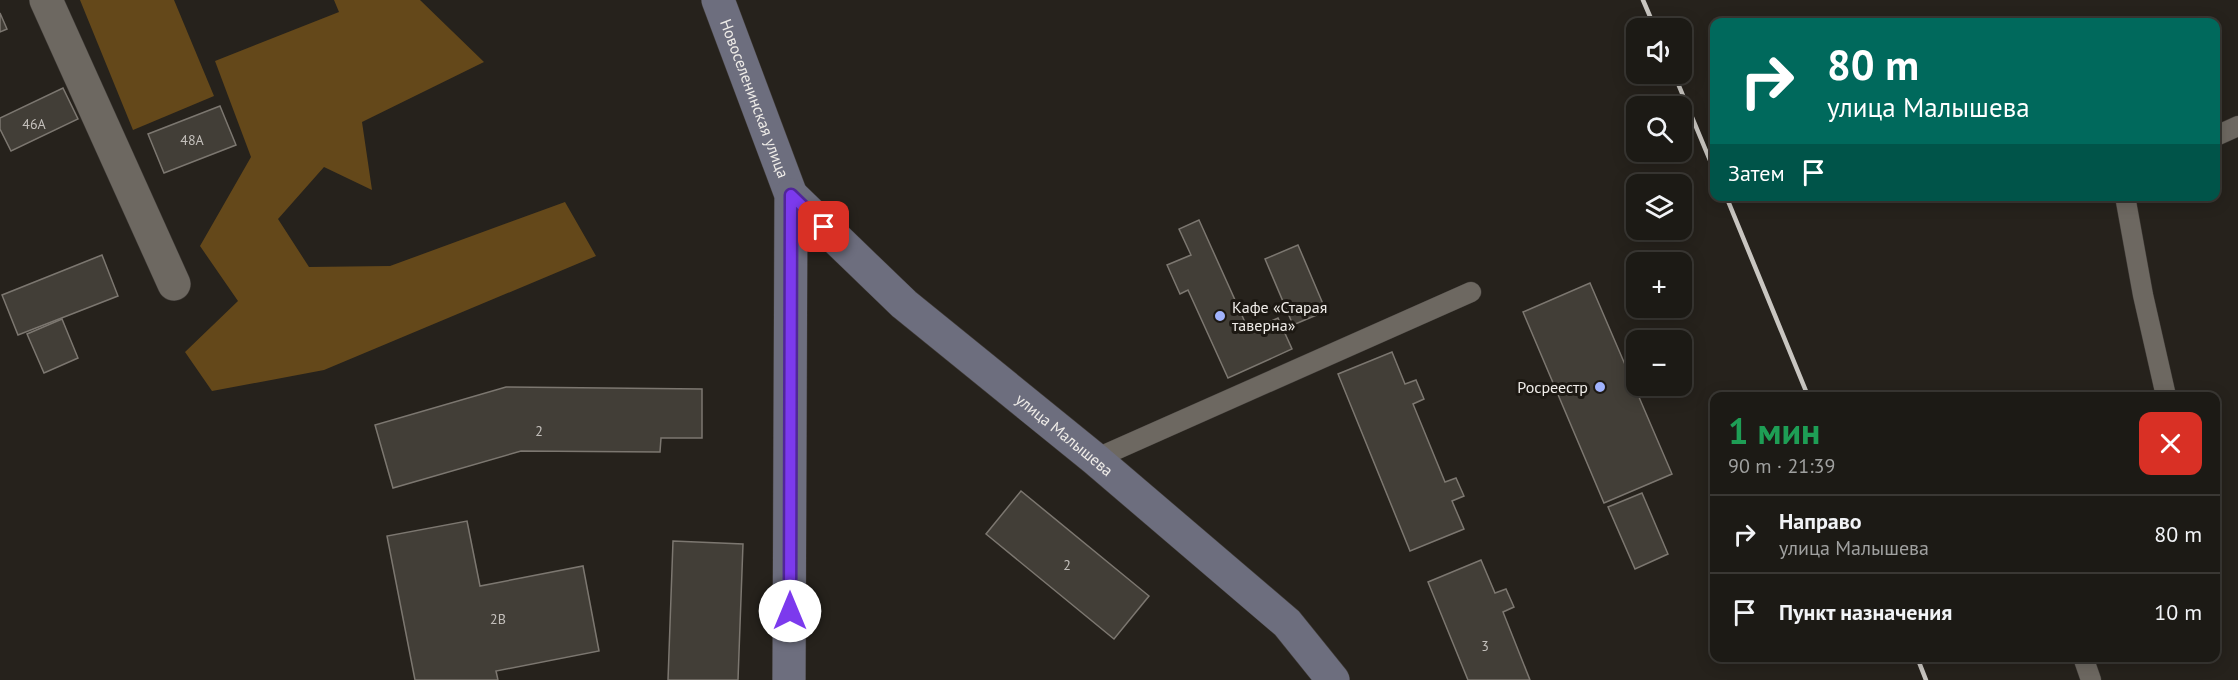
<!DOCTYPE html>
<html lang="ru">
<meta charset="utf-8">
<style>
body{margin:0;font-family:"PT Sans",sans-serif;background:#25231e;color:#f1f3f6;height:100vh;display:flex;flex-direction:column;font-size:22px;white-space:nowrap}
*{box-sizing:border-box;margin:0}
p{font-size:20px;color:#a0a1a0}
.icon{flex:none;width:33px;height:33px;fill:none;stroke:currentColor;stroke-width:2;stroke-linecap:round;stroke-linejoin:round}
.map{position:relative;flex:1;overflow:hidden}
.panel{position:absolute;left:1710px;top:392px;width:510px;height:270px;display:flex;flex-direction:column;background:#1c1a15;border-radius:12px;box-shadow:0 3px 15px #0003,0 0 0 2px #3a3834}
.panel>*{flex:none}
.hud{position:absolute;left:1710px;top:18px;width:510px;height:183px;border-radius:12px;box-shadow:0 3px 15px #0003,0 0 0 2px #3a3834;background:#00695c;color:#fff;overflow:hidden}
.controls{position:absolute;left:1626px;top:18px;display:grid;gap:12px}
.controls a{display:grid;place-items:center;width:66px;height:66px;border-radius:12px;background:#1c1a15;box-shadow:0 3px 15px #0003,0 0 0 2px #3a3834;font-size:30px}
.pin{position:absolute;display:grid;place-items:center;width:51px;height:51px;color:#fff;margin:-26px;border-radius:12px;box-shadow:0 3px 9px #0006}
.me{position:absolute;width:66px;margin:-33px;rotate:0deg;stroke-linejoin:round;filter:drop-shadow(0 0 4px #0008)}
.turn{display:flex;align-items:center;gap:21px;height:126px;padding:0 18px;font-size:27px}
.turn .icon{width:78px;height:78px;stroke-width:2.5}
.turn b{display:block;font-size:42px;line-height:51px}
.then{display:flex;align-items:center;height:57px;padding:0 18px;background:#0003;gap:12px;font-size:22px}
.round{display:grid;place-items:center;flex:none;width:63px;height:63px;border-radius:12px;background:#25231e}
.summary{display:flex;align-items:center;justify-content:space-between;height:102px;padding:0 18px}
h1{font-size:36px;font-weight:700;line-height:45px;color:#1e9e55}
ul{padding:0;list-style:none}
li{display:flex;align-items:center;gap:18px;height:78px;padding:0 18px;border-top:2px solid #3a3834}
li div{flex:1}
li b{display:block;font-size:22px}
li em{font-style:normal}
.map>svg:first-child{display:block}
.forest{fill:#64481a}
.building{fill:#423e37;stroke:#7c7770;stroke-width:1.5}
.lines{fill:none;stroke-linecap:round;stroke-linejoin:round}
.lane-casing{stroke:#403c38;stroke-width:21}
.street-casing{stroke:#403c38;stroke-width:34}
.secondary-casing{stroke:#403c38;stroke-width:34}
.lane{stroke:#6d6861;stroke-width:20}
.street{stroke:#6d6861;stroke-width:33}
.secondary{stroke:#6d6e7e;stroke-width:33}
.rail{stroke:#c9c6c1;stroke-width:4.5}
.route-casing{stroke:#51269a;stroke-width:15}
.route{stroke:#7c3aed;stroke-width:10}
.poi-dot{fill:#a1b3fd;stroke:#1d1913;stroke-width:2}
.labels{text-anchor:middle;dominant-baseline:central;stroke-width:6;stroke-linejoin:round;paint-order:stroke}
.number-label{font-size:14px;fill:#c4c0bc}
.street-label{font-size:16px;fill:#efece8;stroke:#1d1913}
.poi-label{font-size:16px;fill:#efece8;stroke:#1d1913;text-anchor:start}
</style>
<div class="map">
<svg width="2238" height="680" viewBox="0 0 2238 680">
<rect width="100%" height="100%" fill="#26221c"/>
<!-- forest -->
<g class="forest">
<polygon points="80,0 174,0 214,96 133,130"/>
<polygon points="334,0 420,0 484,62 362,122 372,190 324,167 278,219 309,267 390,266 565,202 596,256 324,370 212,391 185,352 238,301 200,246 251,157 215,61 339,12"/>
</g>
<!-- building -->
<g class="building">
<polygon points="0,13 7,29 0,32"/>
<polygon points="63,88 78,119 11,151 0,129 0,118"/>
<polygon points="220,106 236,145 164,173 148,134"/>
<polygon points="1199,220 1249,331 1278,318 1292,349 1228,378 1188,290 1180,294 1167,265 1191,255 1179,229"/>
<polygon points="1298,245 1326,311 1293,325 1265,259"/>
<polygon points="102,255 118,296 18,335 2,295"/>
<polygon points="1590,283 1672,474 1604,503 1523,312"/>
<polygon points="62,319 78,358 44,373 27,334"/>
<polygon points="1392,352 1405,384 1416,380 1424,399 1413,404 1445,482 1456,478 1464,496 1452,501 1464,529 1410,551 1338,374"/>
<polygon points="506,387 702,389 702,438 661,438 660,452 521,451 393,488 375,425"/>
<polygon points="1021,491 1149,596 1114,639 986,534"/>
<polygon points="1642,493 1668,554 1635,569 1608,507"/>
<polygon points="467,521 480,586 583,566 599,651 496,671 498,680 415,680 387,536"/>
<polygon points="673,541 743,544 738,680 668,680"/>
<polygon points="1481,560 1495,593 1506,589 1514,607 1503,612 1530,680 1468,680 1428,582"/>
</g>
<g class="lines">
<defs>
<g id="lane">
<polyline points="2216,136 2238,126"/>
<polyline points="2125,196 2143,295 2166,396"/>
<polyline points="1095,459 1471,292"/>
<polyline points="2083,657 2091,680"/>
</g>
<polyline id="street" points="46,0 174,284"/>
<g id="secondary">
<path id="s1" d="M718 0 791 195 789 680"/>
<path id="s2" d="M791 195 904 304 1095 459 1287 623 1333 680"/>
</g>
</defs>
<!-- lane casing -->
<use href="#lane" class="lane-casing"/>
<!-- street casing -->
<use href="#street" class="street-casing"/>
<!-- secondary casing -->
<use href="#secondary" class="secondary-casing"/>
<!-- lane -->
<use href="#lane" class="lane"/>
<!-- street -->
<use href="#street" class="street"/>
<!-- secondary -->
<use href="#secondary" class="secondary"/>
<!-- rail -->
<g class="rail">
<polyline points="1643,0 1655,28"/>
<polyline points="1674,74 1714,170"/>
<polyline points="1726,196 1808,396"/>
<polyline points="1917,657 1926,680"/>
</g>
</g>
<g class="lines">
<defs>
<polyline id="route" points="790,611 791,195 824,227"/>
</defs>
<!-- route casing -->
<use href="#route" class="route-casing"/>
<!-- route -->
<use href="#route" class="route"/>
</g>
<!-- markers -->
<g class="poi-dot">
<circle cx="1220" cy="316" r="6"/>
<circle cx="1600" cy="387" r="6"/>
</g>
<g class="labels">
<!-- number labels -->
<g class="number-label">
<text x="34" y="124">46А</text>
<text x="192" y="140">48А</text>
<text x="539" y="431">2</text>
<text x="1067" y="565">2</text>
<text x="498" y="619">2В</text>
<text x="1485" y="646">3</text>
</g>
<!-- street labels -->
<g class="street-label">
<text stroke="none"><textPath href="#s1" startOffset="105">Новоселенинская улица</textPath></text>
<text stroke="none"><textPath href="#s2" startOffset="364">улица Малышева</textPath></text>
</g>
<!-- poi labels -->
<g class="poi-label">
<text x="1232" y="307">Кафе «Старая<tspan x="1232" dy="18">таверна»</tspan></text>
<text x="1588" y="387" text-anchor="end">Росреестр</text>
</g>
</g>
</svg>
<div class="controls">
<a><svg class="icon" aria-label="sound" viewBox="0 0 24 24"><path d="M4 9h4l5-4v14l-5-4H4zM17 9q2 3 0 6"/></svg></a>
<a><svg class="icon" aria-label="search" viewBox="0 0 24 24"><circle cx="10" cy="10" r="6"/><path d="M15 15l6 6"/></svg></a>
<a><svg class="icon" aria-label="layers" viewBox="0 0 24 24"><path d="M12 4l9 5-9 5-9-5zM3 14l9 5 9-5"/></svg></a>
<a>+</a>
<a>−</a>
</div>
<div class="pin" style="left:824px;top:227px;background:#d93025"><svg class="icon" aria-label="arrive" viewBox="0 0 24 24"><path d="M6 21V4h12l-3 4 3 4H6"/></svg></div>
<svg class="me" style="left:790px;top:611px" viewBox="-20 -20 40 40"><circle r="19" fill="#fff"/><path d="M0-13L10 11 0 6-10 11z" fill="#7c3aed"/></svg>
<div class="hud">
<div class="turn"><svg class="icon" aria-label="right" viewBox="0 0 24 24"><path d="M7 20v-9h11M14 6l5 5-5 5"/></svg><div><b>80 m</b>улица Малышева</div></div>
<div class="then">Затем<svg class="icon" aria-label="arrive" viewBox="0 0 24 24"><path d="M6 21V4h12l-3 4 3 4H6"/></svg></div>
</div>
<section class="panel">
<div class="summary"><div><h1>1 мин</h1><p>90 m · 21:39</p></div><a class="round" style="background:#d93025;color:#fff"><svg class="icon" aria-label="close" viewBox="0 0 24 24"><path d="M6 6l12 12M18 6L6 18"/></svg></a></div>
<ul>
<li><svg class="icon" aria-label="right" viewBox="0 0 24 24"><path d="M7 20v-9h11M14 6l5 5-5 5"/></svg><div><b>Направо</b><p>улица Малышева</p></div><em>80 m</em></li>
<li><svg class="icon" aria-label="arrive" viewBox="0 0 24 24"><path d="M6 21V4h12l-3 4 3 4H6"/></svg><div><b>Пункт назначения</b></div><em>10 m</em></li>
</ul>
</section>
</div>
